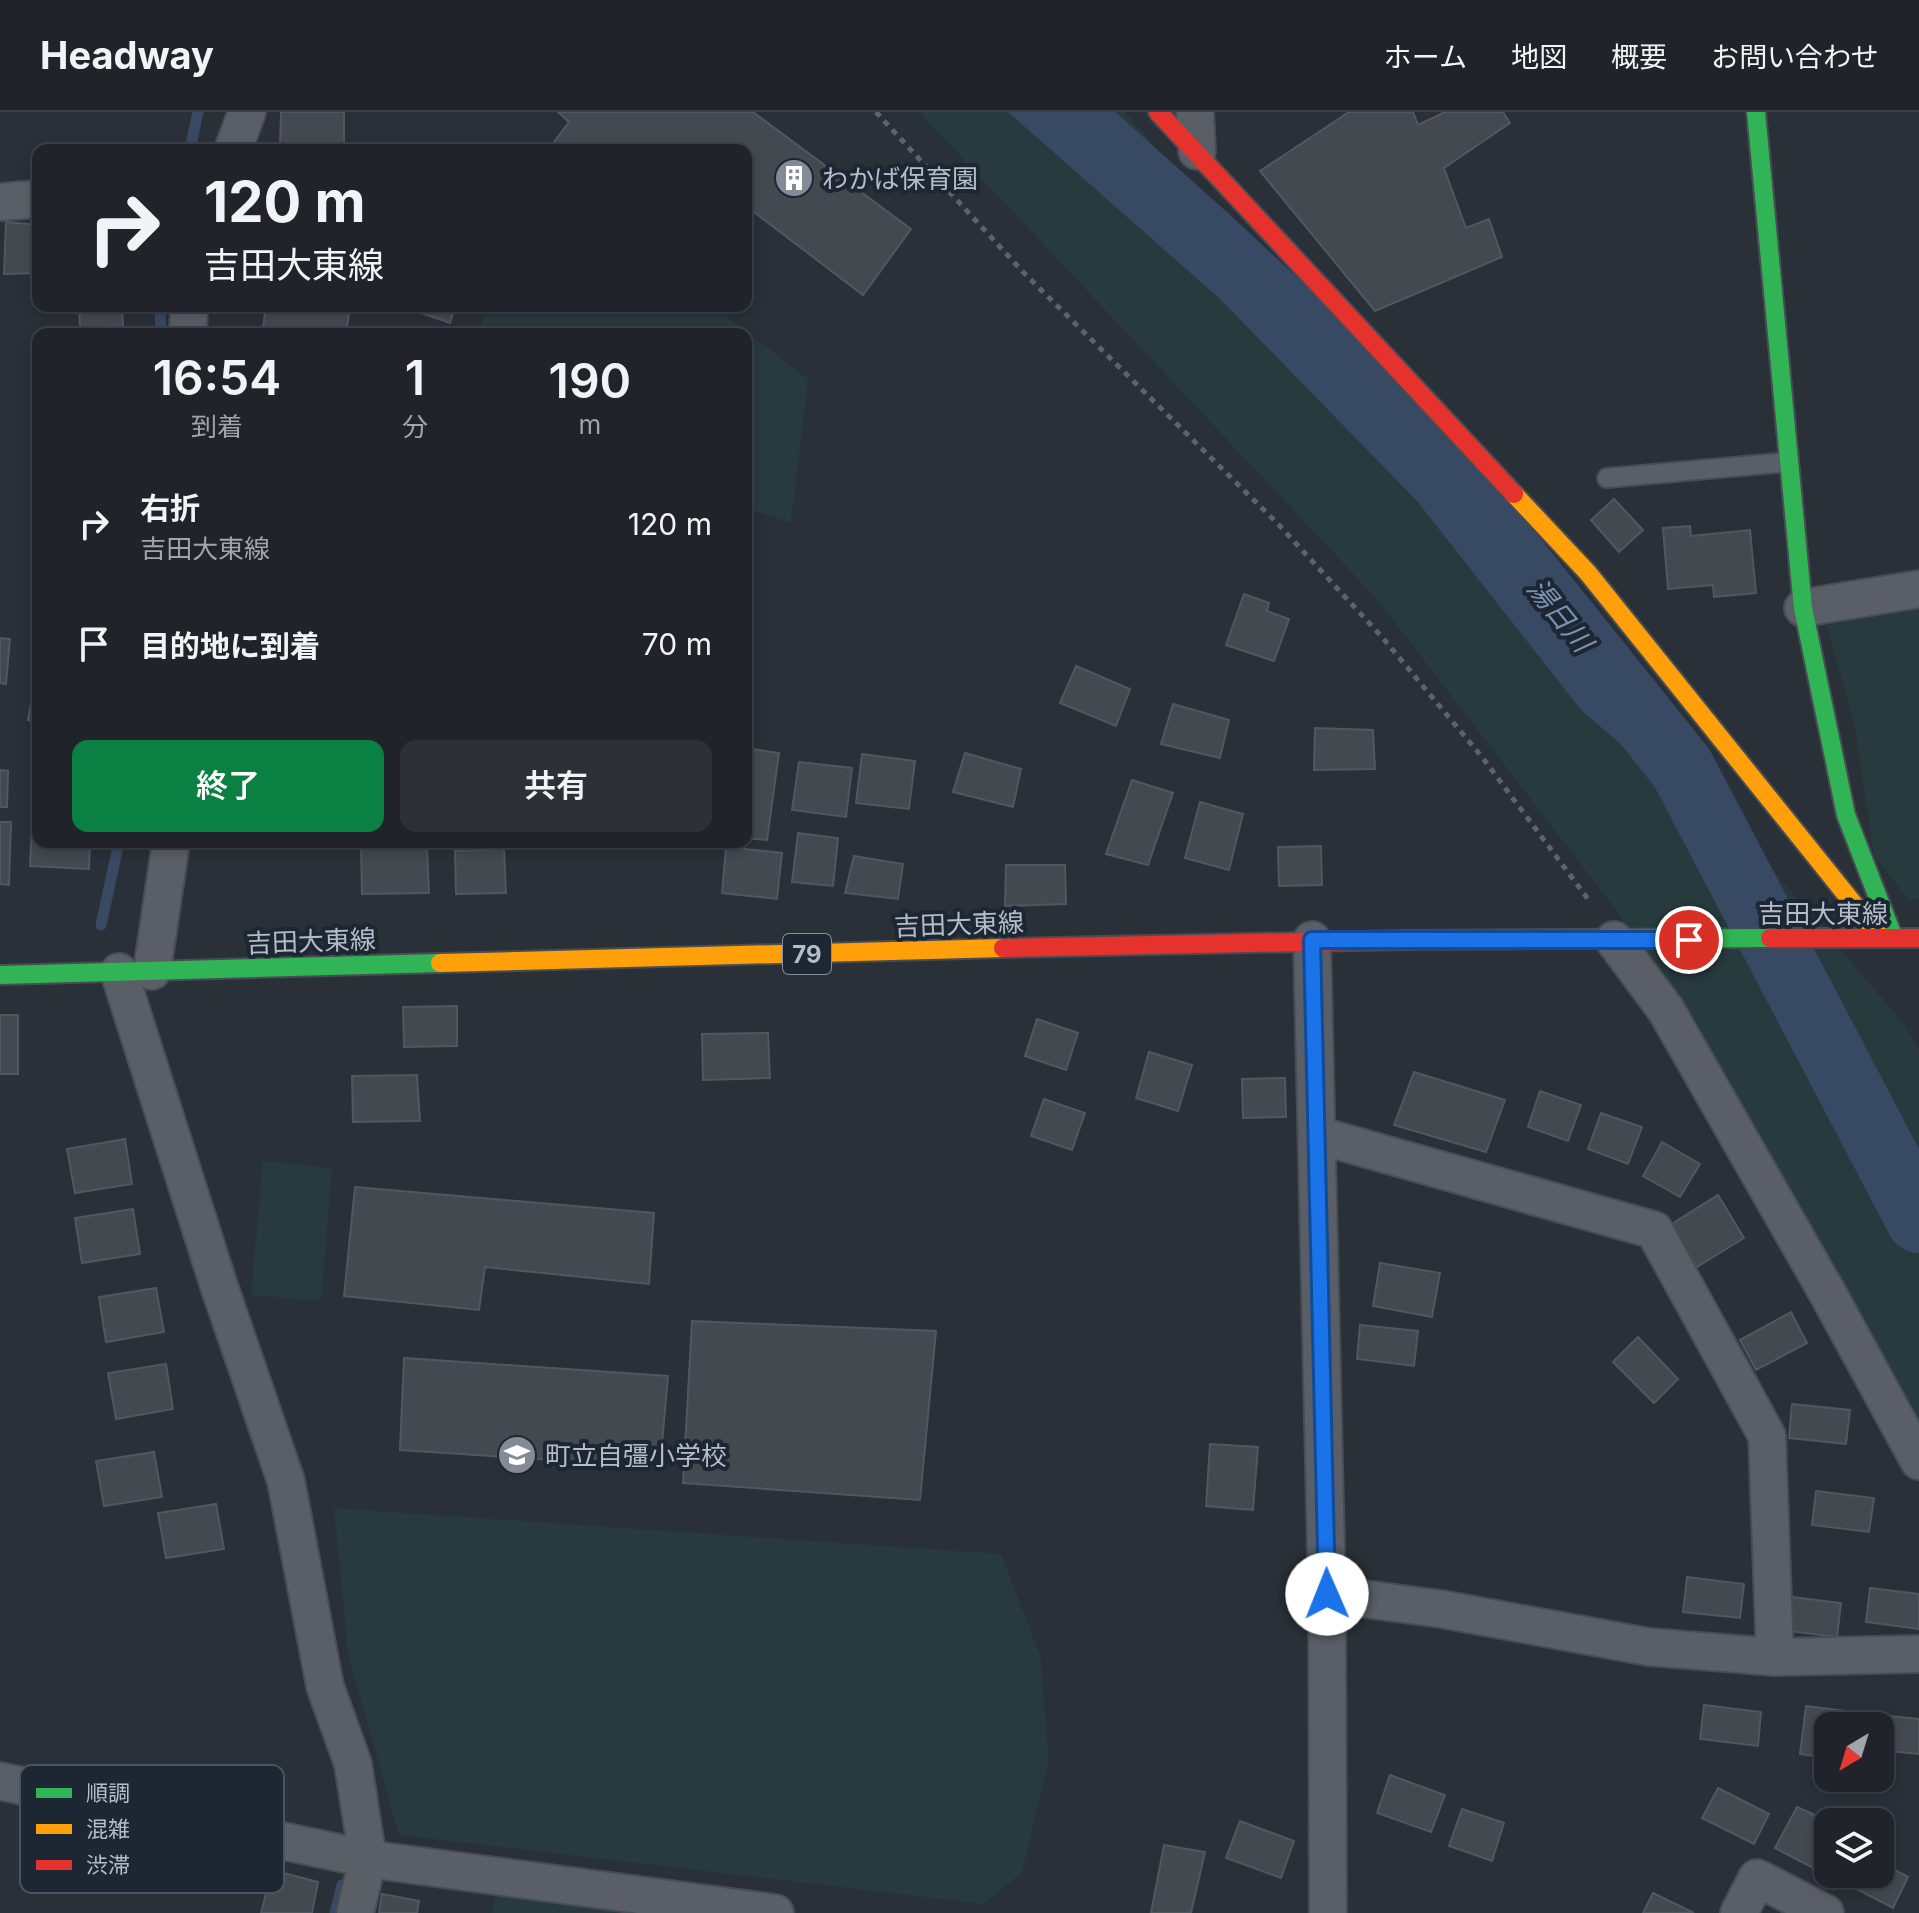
<!DOCTYPE html>
<html lang="ja">
<meta charset="utf-8">
<style>
body{margin:0;font-family:Inter,"Noto Sans JP",sans-serif;background:#2d3036;color:#f1f3f6;height:100vh;display:flex;flex-direction:column;font-size:30px;white-space:nowrap}
*{box-sizing:border-box;margin:0}
p{font-size:26px;color:#a2a4a8}
.icon{flex:none;width:44px;height:44px;fill:none;stroke:currentColor;stroke-width:2;stroke-linecap:round;stroke-linejoin:round}
.map{position:relative;flex:1;overflow:hidden}
.drawer{position:absolute;left:32px;top:216px;width:720px;height:520px;display:flex;flex-direction:column;background:#20242a;border-radius:16px;box-shadow:0 4px 12px #0003,0 0 0 2px #3d4147}
.drawer>*{flex:none}
.top-card{position:absolute;left:32px;top:32px;width:720px;height:168px;border-radius:16px;box-shadow:0 4px 12px #0003,0 0 0 2px #3d4147;background:#20242a;color:#f1f3f6;overflow:hidden}
.needle{width:52px;rotate:218deg}
.fabs{position:absolute;left:1814px;top:1600px;display:grid;gap:16px}
.fabs a{display:grid;place-items:center;width:80px;height:80px;border-radius:16px;background:#20242a;box-shadow:0 4px 12px #0003,0 0 0 2px #3d4147;font-size:40px}
.pin{position:absolute;display:grid;place-items:center;width:68px;height:68px;color:#fff;margin:-34px;border:4px solid #fff;border-radius:50%;box-shadow:0 2px 8px #0007}
.me{position:absolute;width:88px;margin:-44px;rotate:359deg;stroke-linejoin:round;filter:drop-shadow(0 0 6px #0008)}
.turn{display:flex;align-items:center;gap:28px;height:168px;padding:0 40px;font-size:36px}
.turn .icon{width:104px;height:104px;stroke-width:2.5}
.turn b{display:block;font-size:56px;line-height:68px}
.eta{display:flex;justify-content:space-evenly;align-items:center;height:136px;text-align:center}
.eta b{font-size:48px;font-weight:600;line-height:56px}
.cta{display:flex;gap:16px;margin-top:auto;padding:16px 40px}
.cta a{flex:1;height:92px;border-radius:16px;background:#0b8043;color:#fff;font-size:32px;font-weight:600;line-height:92px;text-align:center}
.cta a+a{background:#2d3036;color:#f1f3f6}
ul{padding:0;list-style:none}
li{display:flex;align-items:center;gap:24px;height:120px;padding:0 40px}
li div{flex:1}
li b{display:block;font-size:30px}
li em{font-style:normal}
header{display:flex;align-items:center;gap:48px;box-sizing:border-box;height:112px;padding:0 40px;background:#20242a;border-bottom:2px solid #3d4147}
header strong{font-size:38px}
nav{display:flex;gap:44px;margin-inline-start:auto;font-size:28px}
.map>svg:first-child{display:block}
.green{fill:#273a3e}
.water{fill:#384963}
.lines{fill:none;stroke-linecap:round;stroke-linejoin:round}
.stream{stroke:#384963;stroke-width:11}
.river{stroke:#384963;stroke-width:66}
.building{fill:#444950;stroke:#52575f;stroke-width:2}
.lane-casing{stroke:#484c53;stroke-width:22}
.street-casing{stroke:#484c53;stroke-width:40}
.fast-casing{stroke:#484c53;stroke-width:22}
.slow-casing{stroke:#484c53;stroke-width:22}
.jam-casing{stroke:#484c53;stroke-width:22}
.path{stroke:#5d636a;stroke-width:5;stroke-dasharray:6 6;stroke-linecap:butt}
.lane{stroke:#5a5e66;stroke-width:18}
.street{stroke:#5a5e66;stroke-width:36}
.fast{stroke:#30b455;stroke-width:18}
.slow{stroke:#ff9f0a;stroke-width:18}
.jam{stroke:#e5322d;stroke-width:18}
.route-casing{stroke:#114b97;stroke-width:20}
.route{stroke:#1a73e8;stroke-width:14}
.labels{text-anchor:middle;dominant-baseline:central;stroke-width:8;stroke-linejoin:round;paint-order:stroke}
.shield{fill:#1d2633;stroke:#878f9c;stroke-width:2}
.shield-label{font-size:24px;font-weight:bold;fill:#b4bcc9}
.poi-label{font-size:26px;fill:#b4bcc9;stroke:#1d2633;text-anchor:start}
.street-label{font-size:26px;fill:#b4bcc9;stroke:#1d2633}
.water-label{font-size:28px;font-style:italic;fill:#7c92b1;stroke:#1d2633}
.key{fill:#1d2633;stroke:#4a5360;stroke-width:2}
.key-label{font-size:22px;fill:#b4bcc9}
</style>
<header>
<strong>Headway</strong>
<nav><a>ホーム</a><a>地図</a><a>概要</a><a>お問い合わせ</a></nav>
</header>
<div class="map">
<svg width="1919" height="1801" viewBox="0 0 1919 1801">
<rect width="100%" height="100%" fill="#2a3038"/>
<!-- green -->
<g class="green">
<polygon points="919,0 1125,0 1905,913 1919,939 1919,1312 1616,798 1376,486"/>
<polygon points="486,194 713,194 808,267 791,411 746,396 746,222 479,222"/>
<polygon points="1919,497 1919,787 1908,787 1874,744 1855,616 1827,513"/>
<polygon points="263,1049 332,1056 321,1189 251,1183"/>
<polygon points="334,1396 1001,1442 1040,1543 1049,1649 1022,1760 984,1792 399,1723 348,1542"/>
<polygon points="496,1782 639,1801 492,1801"/>
</g>
<!-- water -->
<polygon class="water" points="1008,0 1054,0 1127,69 1276,191 1525,460 1699,688 1651,658 1581,598 1417,389 1219,186"/>
<g class="lines">
<!-- stream -->
<g class="stream">
<polyline points="190,38 198,0"/>
<polyline points="160,194 161,222"/>
<polyline points="101,813 119,730"/>
<polyline points="335,1801 342,1773"/>
</g>
<!-- river -->
<polyline class="river" points="1066,0 1212,131 1348,258 1442,361 1525,460 1682,656 1919,1108"/>
</g>
<!-- building -->
<g class="building">
<polygon points="281,0 344,0 344,38 280,38"/>
<polygon points="558,0 753,0 911,117 863,183 746,94 746,38 548,38 569,10"/>
<polygon points="1349,0 1413,0 1418,13 1445,0 1503,0 1510,11 1444,56 1466,116 1489,107 1502,145 1375,199 1260,59"/>
<polygon points="6,110 38,113 38,161 4,162"/>
<polygon points="79,194 122,194 123,214 80,216"/>
<polygon points="266,194 350,194 346,222 262,222"/>
<polygon points="401,194 455,194 450,211"/>
<polygon points="1614,387 1643,418 1619,440 1591,408"/>
<polygon points="1690,414 1691,424 1750,418 1756,481 1714,485 1713,473 1668,477 1663,416"/>
<polygon points="1244,482 1269,491 1267,499 1289,507 1274,549 1226,533"/>
<polygon points="0,526 10,527 6,572 0,571"/>
<polygon points="1076,554 1130,577 1116,614 1060,591"/>
<polygon points="37,558 38,558 38,610 28,608"/>
<polygon points="1173,592 1229,608 1220,646 1161,632"/>
<polygon points="1315,616 1373,618 1375,657 1314,658"/>
<polygon points="746,636 779,641 767,728 746,726"/>
<polygon points="965,641 1021,657 1013,695 953,680"/>
<polygon points="862,642 915,649 909,697 856,691"/>
<polygon points="799,650 852,656 846,705 792,698"/>
<polygon points="0,658 8,659 7,695 0,695"/>
<polygon points="1132,668 1173,681 1148,753 1106,742"/>
<polygon points="1200,690 1243,702 1229,758 1185,746"/>
<polygon points="0,710 11,710 9,773 0,772"/>
<polygon points="32,712 38,712 38,730 90,730 89,757 30,754"/>
<polygon points="798,721 838,726 833,774 792,770"/>
<polygon points="1321,734 1322,773 1279,774 1278,735"/>
<polygon points="427,735 429,781 362,782 361,736"/>
<polygon points="726,735 782,741 777,787 722,781"/>
<polygon points="504,737 506,781 456,782 455,739"/>
<polygon points="854,744 903,752 898,787 845,781"/>
<polygon points="1006,753 1065,753 1066,792 1005,794"/>
<polygon points="457,894 457,934 404,935 403,895"/>
<rect x="0" y="903" width="18" height="59"/>
<polygon points="1037,907 1078,921 1066,958 1025,944"/>
<polygon points="768,921 770,966 703,968 702,922"/>
<polygon points="1149,940 1192,953 1178,999 1136,986"/>
<polygon points="1414,960 1505,988 1486,1040 1394,1013"/>
<polygon points="417,963 420,1009 353,1010 352,964"/>
<polygon points="1285,966 1286,1005 1243,1006 1242,967"/>
<polygon points="1540,979 1581,993 1568,1029 1528,1015"/>
<polygon points="1044,987 1085,1001 1072,1038 1031,1024"/>
<polygon points="1601,1001 1642,1015 1628,1052 1588,1037"/>
<polygon points="125,1027 132,1072 75,1081 67,1037"/>
<polygon points="1662,1030 1700,1052 1680,1085 1643,1064"/>
<polygon points="355,1075 654,1101 649,1172 485,1155 479,1198 344,1184"/>
<polygon points="1718,1083 1744,1126 1697,1155 1670,1113"/>
<polygon points="133,1097 140,1142 82,1151 75,1106"/>
<polygon points="1380,1151 1440,1161 1432,1205 1373,1194"/>
<polygon points="156,1176 164,1220 106,1230 99,1185"/>
<polygon points="1791,1200 1807,1231 1756,1258 1740,1228"/>
<polygon points="692,1209 936,1219 920,1388 683,1371"/>
<polygon points="1360,1213 1418,1219 1414,1254 1357,1247"/>
<polygon points="1638,1225 1678,1267 1654,1291 1613,1250"/>
<polygon points="404,1246 668,1264 660,1355 400,1338"/>
<polygon points="166,1252 173,1297 116,1307 108,1261"/>
<polygon points="1792,1292 1850,1298 1846,1332 1789,1326"/>
<polygon points="1210,1332 1258,1335 1253,1398 1206,1394"/>
<polygon points="154,1340 162,1385 104,1394 96,1349"/>
<polygon points="1816,1379 1874,1386 1869,1420 1812,1413"/>
<polygon points="216,1392 224,1437 166,1446 158,1401"/>
<polygon points="1687,1465 1744,1472 1740,1506 1683,1500"/>
<polygon points="1870,1476 1919,1482 1919,1517 1866,1510"/>
<polygon points="1784,1484 1841,1491 1837,1525 1780,1518"/>
<polygon points="1704,1593 1761,1600 1758,1634 1700,1627"/>
<polygon points="1806,1594 1862,1601 1860,1614 1828,1614 1828,1646 1800,1642"/>
<polygon points="1880,1603 1919,1607 1919,1642 1880,1638"/>
<polygon points="1390,1663 1445,1683 1431,1720 1377,1701"/>
<polygon points="1718,1676 1769,1702 1754,1732 1702,1706"/>
<polygon points="1797,1695 1831,1710 1828,1710 1827,1763 1775,1736"/>
<polygon points="1462,1697 1504,1711 1492,1749 1449,1734"/>
<polygon points="1240,1709 1294,1729 1281,1766 1226,1746"/>
<polygon points="1164,1733 1205,1740 1191,1801 1151,1801"/>
<polygon points="1880,1750 1908,1765 1893,1796 1841,1769 1845,1762 1880,1762"/>
<polygon points="272,1758 318,1770 312,1801 261,1801"/>
<polygon points="1653,1781 1694,1801 1643,1801"/>
<polygon points="382,1782 419,1789 417,1801 379,1801"/>
</g>
<g class="lines">
<defs>
<polyline id="lane" points="1607,366 1789,350"/>
<g id="street">
<polyline points="1195,0 1197,39"/>
<polyline points="233,38 247,0"/>
<polyline points="0,90 38,87"/>
<polyline points="188,222 189,194"/>
<polyline points="1803,496 1919,477"/>
<polyline points="1312,828 1327,1482 1328,1801"/>
<polyline points="1614,828 1666,898 1828,1182 1919,1349"/>
<polyline points="152,859 171,730"/>
<polyline points="119,860 219,1174 286,1369 325,1574 353,1652 368,1747 355,1801"/>
<polyline points="1317,1023 1654,1118 1767,1324 1775,1545"/>
<polyline points="1327,1482 1441,1497 1649,1535 1775,1545 1919,1542"/>
<polyline points="0,1669 368,1747 775,1801"/>
<polyline points="1739,1801 1757,1766 1825,1801"/>
</g>
<g id="fast">
<polyline points="1756,0 1803,496 1846,703 1891,819"/>
<polyline points="1403,828 1770,826"/>
<polyline points="0,863 440,851"/>
</g>
<g id="slow">
<polyline points="1514,382 1588,461 1881,826"/>
<polyline points="440,851 1003,836"/>
</g>
<g id="jam">
<polyline points="1158,0 1514,382"/>
<polyline points="1770,826 1919,826"/>
<polyline points="1003,836 1403,828"/>
</g>
</defs>
<!-- lane casing -->
<use href="#lane" class="lane-casing"/>
<!-- street casing -->
<use href="#street" class="street-casing"/>
<!-- fast casing -->
<use href="#fast" class="fast-casing"/>
<!-- slow casing -->
<use href="#slow" class="slow-casing"/>
<!-- jam casing -->
<use href="#jam" class="jam-casing"/>
<!-- path -->
<polyline class="path" points="876,0 1024,161 1279,413 1382,525 1482,645 1588,787"/>
<!-- lane -->
<use href="#lane" class="lane"/>
<!-- street -->
<use href="#street" class="street"/>
<!-- fast -->
<use href="#fast" class="fast"/>
<!-- slow -->
<use href="#slow" class="slow"/>
<!-- jam -->
<use href="#jam" class="jam"/>
</g>
<g class="lines">
<defs>
<polyline id="route" points="1327,1482 1312,828 1689,828"/>
</defs>
<!-- route casing -->
<use href="#route" class="route-casing"/>
<!-- route -->
<use href="#route" class="route"/>
</g>
<!-- icons -->
<defs>
<symbol id="building-disc" viewBox="-11 -11 22 22"><circle r="9.5" fill="#848b96" stroke="#1d2633"/><path d="M-4-6H4V6H1V3H-1V6H-4ZM-2.5-4.3h1.7v1.8h-1.7ZM.8-4.3h1.7v1.8H.8ZM-2.5-1h1.7V.8h-1.7ZM.8-1h1.7V.8H.8Z" fill="#fff"/></symbol>
<symbol id="school-disc" viewBox="-11 -11 22 22"><circle r="9.5" fill="#848b96" stroke="#1d2633"/><path d="M0-5L7-2L0 1L-7-2ZM-4 1L0 2.5L4 1V4Q0 6-4 4Z" fill="#fff"/></symbol>
</defs>
<g fill-rule="evenodd">
<use href="#building-disc" x="772" y="44" width="44" height="44"/>
<use href="#school-disc" x="495" y="1321" width="44" height="44"/>
</g>
<g class="labels">
<!-- shield labels -->
<rect class="shield" x="783" y="822" width="48" height="40" rx="6"/>
<g class="shield-label">
<text x="807" y="842">79</text>
</g>
<!-- poi labels -->
<g class="poi-label">
<text x="822" y="66">わかば保育園</text>
<text x="545" y="1343">町立自彊小学校</text>
</g>
<!-- street labels -->
<g class="street-label">
<text x="1823" y="801">吉田大東線</text>
<text transform="translate(959 812) rotate(-2)">吉田大東線</text>
<text transform="translate(311 829) rotate(-2)">吉田大東線</text>
</g>
<!-- water labels -->
<g class="water-label">
<text transform="translate(1560 503) rotate(51)">湯日川</text>
</g>
</g>
<!-- legend -->
<rect x="20" y="1653" width="264" height="128" rx="12" class="key"/>
<rect x="36" y="1676" width="36" height="10" fill="#30b455"/>
<rect x="36" y="1712" width="36" height="10" fill="#ff9f0a"/>
<rect x="36" y="1748" width="36" height="10" fill="#e5322d"/>
<g class="key-label">
<text x="86" y="1689">順調</text>
<text x="86" y="1725">混雑</text>
<text x="86" y="1761">渋滞</text>
</g>
</svg>
<div class="fabs">
<a><svg class="needle" viewBox="-14 -14 28 28"><path d="M0-13l5 13h-10z" fill="#e53935"/><path d="M0 13l5-13h-10z" fill="#a2a4a8"/></svg></a>
<a><svg class="icon" aria-label="layers" viewBox="0 0 24 24"><path d="M12 4l9 5-9 5-9-5zM3 14l9 5 9-5"/></svg></a>
</div>
<div class="pin" style="left:1689px;top:828px;background:#d93025"><svg class="icon" aria-label="arrive" viewBox="0 0 24 24"><path d="M6 21V4h12l-3 4 3 4H6"/></svg></div>
<svg class="me" style="left:1327px;top:1482px" viewBox="-20 -20 40 40"><circle r="19" fill="#fff"/><path d="M0-13L10 11 0 6-10 11z" fill="#1a73e8"/></svg>
<div class="top-card">
<div class="turn"><svg class="icon" aria-label="right" viewBox="0 0 24 24"><path d="M7 20v-9h11M14 6l5 5-5 5"/></svg><div><b>120 m</b>吉田大東線</div></div>
</div>
<section class="drawer">
<div class="eta">
<div><b>16:54</b><p>到着</p></div>
<div><b>1</b><p>分</p></div>
<div><b>190</b><p>m</p></div>
</div>
<ul>
<li><svg class="icon" aria-label="right" viewBox="0 0 24 24"><path d="M7 20v-9h11M14 6l5 5-5 5"/></svg><div><b>右折</b><p>吉田大東線</p></div><em>120 m</em></li>
<li><svg class="icon" aria-label="arrive" viewBox="0 0 24 24"><path d="M6 21V4h12l-3 4 3 4H6"/></svg><div><b>目的地に到着</b></div><em>70 m</em></li>
</ul>
<div class="cta"><a>終了</a><a>共有</a></div>
</section>
</div>
